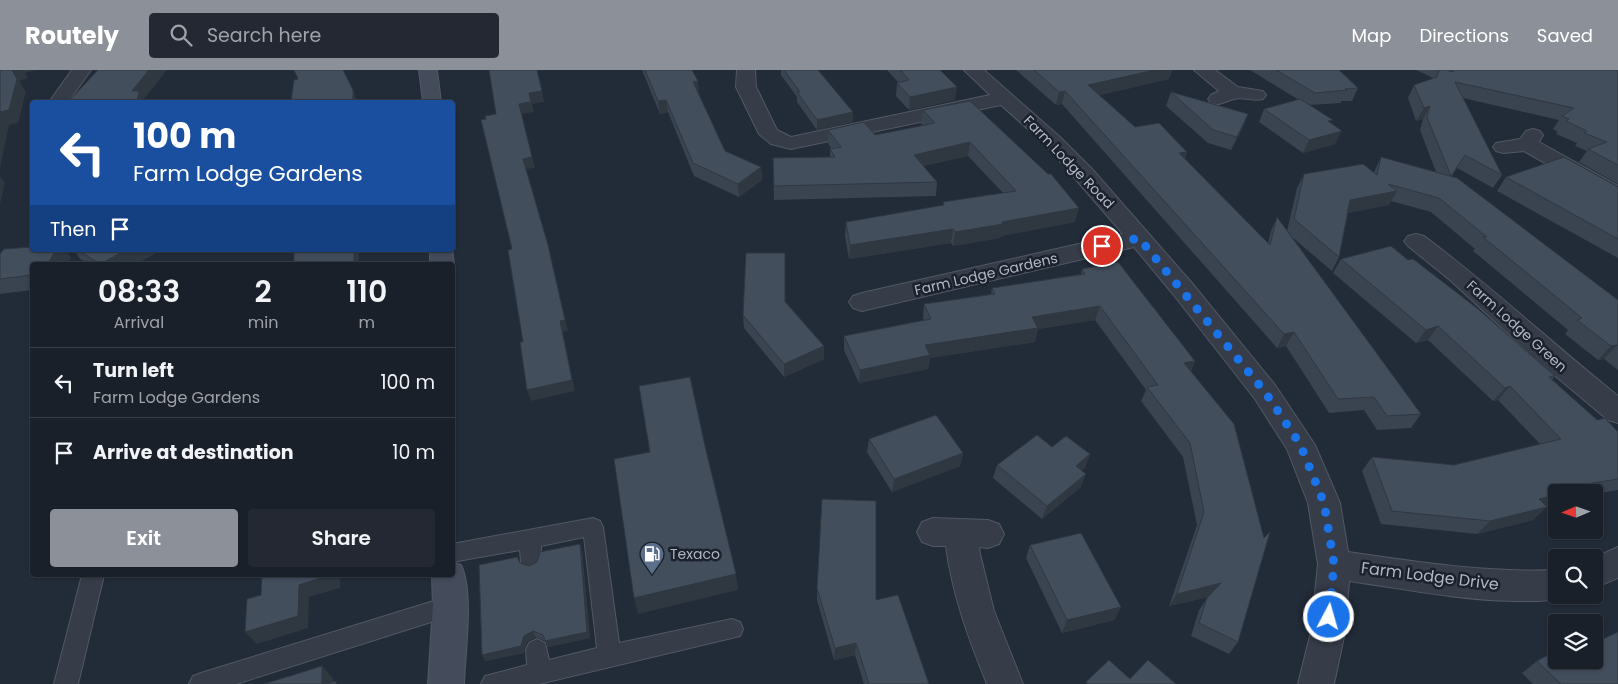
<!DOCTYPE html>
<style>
body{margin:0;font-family:Poppins,sans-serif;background:#232832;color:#f1f3f6;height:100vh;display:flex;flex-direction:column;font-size:19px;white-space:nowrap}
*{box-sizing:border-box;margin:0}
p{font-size:16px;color:#9fa3a8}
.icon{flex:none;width:28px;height:28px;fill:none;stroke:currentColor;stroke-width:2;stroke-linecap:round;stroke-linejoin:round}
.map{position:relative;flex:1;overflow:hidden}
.sheet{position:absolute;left:30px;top:192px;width:425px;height:315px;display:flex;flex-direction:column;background:#1a202a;border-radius:5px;box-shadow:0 1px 4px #0004,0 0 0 1px #383e47}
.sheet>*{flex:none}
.guide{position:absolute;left:30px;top:30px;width:425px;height:152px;border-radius:5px;box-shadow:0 1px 4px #0004,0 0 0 1px #383e47;background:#1a4fa0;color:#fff;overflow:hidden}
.needle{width:32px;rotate:268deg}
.buttons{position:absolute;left:1548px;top:414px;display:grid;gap:10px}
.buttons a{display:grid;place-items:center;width:55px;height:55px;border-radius:5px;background:#1a202a;box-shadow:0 1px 4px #0004,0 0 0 1px #383e47;font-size:25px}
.pin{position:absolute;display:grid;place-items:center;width:42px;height:42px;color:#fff;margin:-21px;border:2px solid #fff;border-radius:50%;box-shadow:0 1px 5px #0007}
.me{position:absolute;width:55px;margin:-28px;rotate:6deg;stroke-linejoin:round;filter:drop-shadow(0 0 4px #0008)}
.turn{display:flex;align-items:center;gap:18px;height:105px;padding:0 20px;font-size:22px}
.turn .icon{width:65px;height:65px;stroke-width:2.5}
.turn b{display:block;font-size:35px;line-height:42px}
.then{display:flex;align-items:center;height:48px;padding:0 20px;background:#0003;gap:10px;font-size:19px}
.eta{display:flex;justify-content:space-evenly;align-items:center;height:85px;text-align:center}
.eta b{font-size:30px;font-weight:600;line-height:35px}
.button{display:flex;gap:10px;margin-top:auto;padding:10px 20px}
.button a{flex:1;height:58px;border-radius:5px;background:#8c9099;color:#fff;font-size:20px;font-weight:600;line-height:58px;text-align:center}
.button a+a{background:#232832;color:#f1f3f6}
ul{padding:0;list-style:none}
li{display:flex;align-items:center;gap:15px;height:70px;padding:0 20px;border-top:1px solid #383e47}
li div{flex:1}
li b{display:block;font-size:19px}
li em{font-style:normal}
header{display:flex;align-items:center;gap:30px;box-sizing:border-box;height:70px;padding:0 25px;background:#8c9099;color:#fff}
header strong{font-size:24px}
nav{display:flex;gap:28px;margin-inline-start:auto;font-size:18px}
.search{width:350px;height:45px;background:#232832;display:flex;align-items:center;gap:12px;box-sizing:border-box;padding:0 18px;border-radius:5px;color:#9fa3a8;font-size:19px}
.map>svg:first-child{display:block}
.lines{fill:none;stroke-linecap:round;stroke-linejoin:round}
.lane-casing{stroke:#515863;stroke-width:2}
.street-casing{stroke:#515863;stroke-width:2}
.secondary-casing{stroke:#515863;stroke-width:2}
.lane{fill:#363d49;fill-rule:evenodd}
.street{fill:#363d49;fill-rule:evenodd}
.secondary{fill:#444c5b;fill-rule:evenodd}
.wall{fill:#3a4350}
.shaded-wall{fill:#2f3741}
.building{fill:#434e5d;stroke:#2f3741}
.route{stroke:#1a73e8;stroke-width:9;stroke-dasharray:0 16.2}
.labels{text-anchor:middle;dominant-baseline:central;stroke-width:5;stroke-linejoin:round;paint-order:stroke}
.street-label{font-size:14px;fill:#b1b8c5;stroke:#1b222d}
.poi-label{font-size:14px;fill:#b1b8c5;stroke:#1b222d;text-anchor:start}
.near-street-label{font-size:16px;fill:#b1b8c5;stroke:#1b222d}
</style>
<header>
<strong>Routely</strong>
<div class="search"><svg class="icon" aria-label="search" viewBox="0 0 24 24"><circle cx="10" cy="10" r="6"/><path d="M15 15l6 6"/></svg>Search here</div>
<nav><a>Map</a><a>Directions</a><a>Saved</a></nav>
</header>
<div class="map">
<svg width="1618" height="614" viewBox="0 0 1618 614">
<rect width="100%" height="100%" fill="#222b38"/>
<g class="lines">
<defs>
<g id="lane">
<polygon points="593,448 600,451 603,457 619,573 732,549 740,552 743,559 740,566 539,614 481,614 485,606 527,595 526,580 529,573 537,569 545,573 549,590 597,578 584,467 541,476 541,492 538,498 531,501 524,498 521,492 520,480 452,492 452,474"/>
<polygon points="82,505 104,505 78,614 54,614"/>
<polygon points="450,526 458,529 461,536 458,543 450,546 236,614 189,614 193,606 201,603"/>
</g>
<g id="street">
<polygon points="72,0 91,0 68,32 49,32"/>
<path d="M737 0H755L756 17 777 60 791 67 990 25 964 0H984L1060 67 1093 100 1191 212 1275 315 1315 375 1340 433 1348 482C1418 492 1486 503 1556 500V525L1568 526C1551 532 1533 531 1514 531 1459 530 1404 519 1349 511L1345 562 1334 614H1298L1311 562 1318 494 1308 433 1287 379 1255 329 1173 224 1134 177 862 241 853 238 849 232 853 226 862 223 1123 164 1046 75 1001 35 791 79 771 74 759 64 736 17Z"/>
<path d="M1194 0H1215L1238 17 1263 21 1266 25 1263 29C1253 32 1243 26 1234 29 1225 31 1221 36 1211 33L1208 29 1211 25 1219 21Z"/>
<polygon points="1533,59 1540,61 1543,65 1539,72 1618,116 1618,132 1610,130 1524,81 1503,83 1496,81 1493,77 1496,73 1520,69 1526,61"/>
<path d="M1416 164 1424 166C1491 216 1553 274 1618 326V353L1608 350 1540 293 1450 210 1408 176 1404 171 1408 166Z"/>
<path d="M933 448 988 450 999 454 1004 464 999 474 988 478 979 477 980 484 994 541 1023 614H987C969 570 952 524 946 476H933L922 472 917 462 922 452Z"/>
<polygon points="1618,477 1618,508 1594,518 1594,488"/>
</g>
<g id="secondary">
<polygon points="419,0 437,0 441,32 423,32"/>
<polygon points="452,178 454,195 452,198 452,195 430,195 430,180 452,180"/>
<path d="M452 492 461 495C474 522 465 582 464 614H428L433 536 432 505H452Z"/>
</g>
</defs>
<!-- lane casing -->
<use href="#lane" class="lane-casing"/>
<!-- street casing -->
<use href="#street" class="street-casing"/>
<!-- secondary casing -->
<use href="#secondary" class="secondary-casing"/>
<!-- lane -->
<use href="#lane" class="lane"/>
<!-- street -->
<use href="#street" class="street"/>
<!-- secondary -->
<use href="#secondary" class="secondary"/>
</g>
<!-- wall -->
<g class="wall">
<polygon points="642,0 692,0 699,24 725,81 761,97 762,110 739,127 694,106 668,42 660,44"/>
<polygon points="781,0 818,0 853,52 817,60 797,32 797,27 781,5"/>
<polygon points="887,0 940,0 955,30 909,40 896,26 897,13 898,12"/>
<polygon points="1016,0 1172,0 1169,9 1099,25 1135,57 1187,82 1185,89 1268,173 1271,161 1277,147 1287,161 1297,118 1304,104 1374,102 1381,87 1436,102 1420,60 1423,49 1416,51 1408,28 1414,15 1433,9 1433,8 1416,0 1618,0 1618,114 1579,92 1587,81 1575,76 1577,73 1556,64 1558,62 1553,59 1559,50 1463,28 1502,105 1493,118 1457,98 1452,106 1618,230 1618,300 1604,289 1598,290 1565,264 1568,260 1473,181 1475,179 1431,142 1391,131 1389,135 1348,143 1339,187 1332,201 1292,167 1421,344 1411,358 1377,360 1364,340 1329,343 1286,276 1277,278 1062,34 1056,35"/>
<polygon points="1250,0 1339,0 1358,18 1352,31 1341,31 1341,33 1309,35 1331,53 1335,74 1303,83 1259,52 1264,39 1299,30"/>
<polygon points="1171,22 1248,44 1243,57 1231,80 1208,73 1166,36"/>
<polygon points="970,31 1075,152 1001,166 1000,168 953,176 951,173 849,189 845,166 846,152 943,135 943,132 1003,123 968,86 923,96 937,112 936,126 774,130 773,88 830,87 830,79 831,78 828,73 828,60 875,65 923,56 921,54 923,40"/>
<polygon points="1506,107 1618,117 1618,188 1497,121"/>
<polygon points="32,180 65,180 71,188 32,195 32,220 0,224 0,184"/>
<polygon points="74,180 161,180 134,195 90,195 80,189"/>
<polygon points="1341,189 1555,306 1552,310 1597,350 1618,362 1618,420 1594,424 1594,422 1556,422 1556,430 1553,430 1533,450 1477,464 1381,454 1362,401 1372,387 1454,395 1540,374 1498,330 1493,331 1428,270 1416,273 1333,203"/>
<polygon points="1082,199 1195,291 1191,301 1238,572 1229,584 1191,566 1199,540 1208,527 1169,536 1197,455 1183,387 1141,331 1146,320 1095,250 1038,259 1035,272 930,288 928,299 859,313 844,280 844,266 924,250 923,248 924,234 991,224 992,218 1081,204"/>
<polygon points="786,232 824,276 824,289 784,307 744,258 743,245"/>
<polygon points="869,369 963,383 960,396 892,422 867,382"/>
<polygon points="1052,377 1090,384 1085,398 1082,400 1081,417 1042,449 993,408 997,395"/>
<polygon points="1030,475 1121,537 1114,550 1062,563 1026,488"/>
<polygon points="582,481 590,568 548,577 545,571 536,567 527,572 524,583 485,591 482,585 520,493 529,496"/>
<polygon points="817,518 876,530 929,614 864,614 855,585 834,590 817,530"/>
<polygon points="1556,590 1618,614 1533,614 1522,603 1537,591"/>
</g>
<!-- shaded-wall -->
<g class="shaded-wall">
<polygon points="12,0 37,0 25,3 28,8 19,11 26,22 18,53 9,55 0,98 0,42"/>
<polygon points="149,0 167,0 144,29 146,32 137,32 132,21"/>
<polygon points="1155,0 1172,0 1169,9 1085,29 1088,15"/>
<polygon points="698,11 699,24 693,12"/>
<polygon points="957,17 955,30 909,40 910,27"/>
<polygon points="353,20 357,31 357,32 353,32"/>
<polygon points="542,21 544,32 532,34 534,42 521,44 519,34 529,23"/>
<polygon points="1065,21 1062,34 1056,35 1059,22"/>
<polygon points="666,30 668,42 660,44 658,31"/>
<polygon points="1430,36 1423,49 1416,51 1424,38"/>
<polygon points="853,42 853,52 817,60 817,50"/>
<polygon points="1248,44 1243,57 1231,80 1237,67"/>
<polygon points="1342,61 1335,74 1303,83 1309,70"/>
<polygon points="970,72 968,86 913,98 914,85"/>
<polygon points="1187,82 1183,96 1179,83"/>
<polygon points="532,87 535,98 526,99 523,89"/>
<polygon points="761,97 762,110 739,127 738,114"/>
<polygon points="0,106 5,112 0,134"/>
<polygon points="1397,121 1389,135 1343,144 1350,130"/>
<polygon points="1079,138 1075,152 1001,166 1000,168 953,176 955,162 1002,152"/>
<polygon points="953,159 951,173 849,189 850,175"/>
<polygon points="548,175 568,261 563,262 575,321 531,331 527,320 560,251"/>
<polygon points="56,180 65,180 71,188 67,195 47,195"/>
<polygon points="126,180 161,180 134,195 101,195 100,194"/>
<rect x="354" y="180" width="5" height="15"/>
<polygon points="1100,236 1095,250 1038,259 1035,272 930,288 928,299 859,313 860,300 925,275 1032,247"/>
<polygon points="1438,256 1428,270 1416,273 1426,260"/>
<polygon points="1294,262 1286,276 1277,278 1284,264"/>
<polygon points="1617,275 1604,289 1598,290 1611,276"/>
<polygon points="824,276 824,289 784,307 784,294"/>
<polygon points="1195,291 1189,304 1184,293"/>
<polygon points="1510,316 1498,330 1493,331 1505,318"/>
<polygon points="963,383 960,396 892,422 894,409"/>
<polygon points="1090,384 1085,398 1071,409 1076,396"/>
<polygon points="1086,404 1081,417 1042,449 1047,436"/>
<polygon points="1556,425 1556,427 1546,437 1539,429"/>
<polygon points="1547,437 1533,450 1477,464 1490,451"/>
<polygon points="580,474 582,481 590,568 548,577 545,571"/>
<polygon points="736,504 738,520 638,544 634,528"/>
<polygon points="330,505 340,505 340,518 309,527 308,558 257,574 245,562 299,515"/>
<polygon points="1221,513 1213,526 1169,536 1177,524"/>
<polygon points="1121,537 1114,550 1062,563 1067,550"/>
<polygon points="533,561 536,567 527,572 524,583 485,591 482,585 524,566"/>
<polygon points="856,573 855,585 834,590 835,578"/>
<polygon points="322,596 333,608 333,614 322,614"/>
</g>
<!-- building -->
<g class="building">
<polygon points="0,0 12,0 17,9 9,40 0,42"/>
<polygon points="98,0 149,0 132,21 139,21 137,32 68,32"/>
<polygon points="294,0 343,0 353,20 353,32 291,32 294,10 298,9"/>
<polygon points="489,0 537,0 542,21 529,23 531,32 519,34 532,87 523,89 548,175 565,250 560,251 572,310 527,320 520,272 523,272 508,180 512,179 481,50 486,49 485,46 496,44"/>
<polygon points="645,0 692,0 698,11 693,12 725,81 761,97 738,114 693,93 666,30 658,31"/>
<polygon points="784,0 818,0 853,42 817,50 797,22 800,22"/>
<polygon points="900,0 940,0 957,17 910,27 897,13 909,10"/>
<polygon points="1034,0 1155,0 1088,15 1135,57 1159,53 1187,82 1179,83 1270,175 1277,147 1421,344 1387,346 1374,327 1338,329 1294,262 1284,264 1065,21 1059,22"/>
<polygon points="1276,0 1339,0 1358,18 1345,19 1347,20 1315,23"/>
<polygon points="1439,0 1449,0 1450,2 1454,1 1452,0 1618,0 1618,95 1588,79 1607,72 1584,63 1587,61 1566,51 1569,49 1562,46 1574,38 1455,12 1502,105 1465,85 1451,106 1427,47 1430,36 1424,38 1414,15 1437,7"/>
<polygon points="1171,22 1248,44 1237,67 1213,60"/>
<polygon points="1300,29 1333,50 1328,51 1342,61 1309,70 1264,39"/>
<polygon points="970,31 1048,104 1051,104 1079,138 1002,152 1003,154 955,162 953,159 850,175 846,152 944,135 943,132 1016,121 970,72 914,85 937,112 774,116 773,88 835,87 830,79 841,77 828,60 864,52 875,65 935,53 923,40"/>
<polygon points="1381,87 1457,108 1618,230 1618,276 1617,275 1611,276 1577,250 1582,248 1483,167 1487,167 1439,128 1388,114 1397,121 1350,130 1339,187 1294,149 1304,104 1363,94 1377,105"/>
<polygon points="1564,87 1618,117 1618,169 1506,107"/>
<polygon points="1391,176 1408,190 1413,189 1478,239 1555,306 1549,307 1597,350 1605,348 1618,362 1618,409 1554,419 1558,422 1556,422 1556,425 1539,429 1547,437 1490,451 1392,441 1372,387 1454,395 1561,369 1510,316 1505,318 1438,256 1426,260 1341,189"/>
<polygon points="32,177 32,180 56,180 47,195 32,195 32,205 0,209 0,184 4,179"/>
<polygon points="78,180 126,180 100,194"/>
<rect x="294" y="180" width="60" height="15"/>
<polygon points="746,183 785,183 785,232 824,276 784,294 743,245"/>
<polygon points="1118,192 1195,291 1184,293 1234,354 1264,468 1270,462 1238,572 1199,553 1207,528 1221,513 1177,524 1204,442 1190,373 1147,317 1158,315 1100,236 1032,247 1038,258 925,275 930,285 860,300 844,266 931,249 924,234 995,224 992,218 1085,204 1082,199"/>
<polygon points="690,307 705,376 736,504 634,528 614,389 650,382 639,316"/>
<polygon points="936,345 963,383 894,409 869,369"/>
<polygon points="1037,365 1052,377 1066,366 1090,384 1076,396 1086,404 1047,436 997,395"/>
<polygon points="822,429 876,431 876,530 898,525 929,614 869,614 856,573 835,578 817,518"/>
<polygon points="1081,463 1121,537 1067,550 1030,475"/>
<polygon points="580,474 587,562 545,571 543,565 533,561 524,566 521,576 482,585 479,495 517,487 520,493 529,496 537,492 540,482"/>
<polygon points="262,505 330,505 299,515 298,546 245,562 247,529 261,525"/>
<polygon points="1618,562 1618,614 1561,614 1537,591 1556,581 1556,590 1594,590 1594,573"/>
<polygon points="1109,590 1130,609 1148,590 1176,614 1088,614 1086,612"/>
<polygon points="322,596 322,614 264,614"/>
<polygon points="336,611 336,614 326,614"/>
</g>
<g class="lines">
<!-- route -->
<polyline class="route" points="1102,176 1139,168 1265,322 1300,374 1324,433 1334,494 1329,547"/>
</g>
<!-- icons -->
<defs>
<symbol id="fuel-pin" viewBox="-11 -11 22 30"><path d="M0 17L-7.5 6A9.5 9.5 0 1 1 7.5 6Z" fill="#5c6f8a" stroke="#1b222d"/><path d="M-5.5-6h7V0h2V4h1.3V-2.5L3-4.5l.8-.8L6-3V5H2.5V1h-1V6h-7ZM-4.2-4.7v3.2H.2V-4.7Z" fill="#fff"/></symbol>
</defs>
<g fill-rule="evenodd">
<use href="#fuel-pin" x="638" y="470" width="28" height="38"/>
</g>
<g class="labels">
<!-- street labels -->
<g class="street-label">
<text transform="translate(1069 92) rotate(46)">Farm Lodge Road</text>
<text transform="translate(986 204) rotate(-13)">Farm Lodge Gardens</text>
<text transform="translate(1517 256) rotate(42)">Farm Lodge Green</text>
</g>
<!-- poi labels -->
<g class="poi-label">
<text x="670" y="484">Texaco</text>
</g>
<!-- near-street labels -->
<g class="near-street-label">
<text transform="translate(1430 506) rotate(7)">Farm Lodge Drive</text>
</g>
</g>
</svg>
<div class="buttons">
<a><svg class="needle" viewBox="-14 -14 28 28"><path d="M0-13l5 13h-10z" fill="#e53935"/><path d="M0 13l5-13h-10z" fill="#9fa3a8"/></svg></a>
<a><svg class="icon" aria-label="search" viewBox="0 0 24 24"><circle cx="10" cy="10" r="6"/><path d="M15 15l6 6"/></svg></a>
<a><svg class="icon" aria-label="layers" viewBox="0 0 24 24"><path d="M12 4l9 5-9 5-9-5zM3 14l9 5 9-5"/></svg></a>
</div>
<div class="pin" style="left:1102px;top:176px;background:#d93025"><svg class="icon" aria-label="arrive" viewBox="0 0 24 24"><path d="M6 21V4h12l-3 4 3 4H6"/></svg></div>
<svg class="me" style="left:1329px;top:547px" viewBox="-20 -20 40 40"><circle r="17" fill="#1a73e8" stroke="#fff" stroke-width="3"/><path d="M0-11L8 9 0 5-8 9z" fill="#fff"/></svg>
<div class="guide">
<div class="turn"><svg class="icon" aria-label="left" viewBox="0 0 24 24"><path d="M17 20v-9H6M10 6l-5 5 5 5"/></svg><div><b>100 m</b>Farm Lodge Gardens</div></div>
<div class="then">Then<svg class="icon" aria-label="arrive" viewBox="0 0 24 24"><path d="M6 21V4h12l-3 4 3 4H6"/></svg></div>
</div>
<section class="sheet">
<div class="eta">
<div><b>08:33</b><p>Arrival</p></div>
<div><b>2</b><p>min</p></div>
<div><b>110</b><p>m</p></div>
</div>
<ul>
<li><svg class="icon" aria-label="left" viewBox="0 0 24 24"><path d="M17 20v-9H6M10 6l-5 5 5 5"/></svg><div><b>Turn left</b><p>Farm Lodge Gardens</p></div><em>100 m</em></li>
<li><svg class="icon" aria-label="arrive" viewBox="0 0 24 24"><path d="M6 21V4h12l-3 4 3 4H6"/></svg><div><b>Arrive at destination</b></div><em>10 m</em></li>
</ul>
<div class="button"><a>Exit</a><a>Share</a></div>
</section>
</div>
